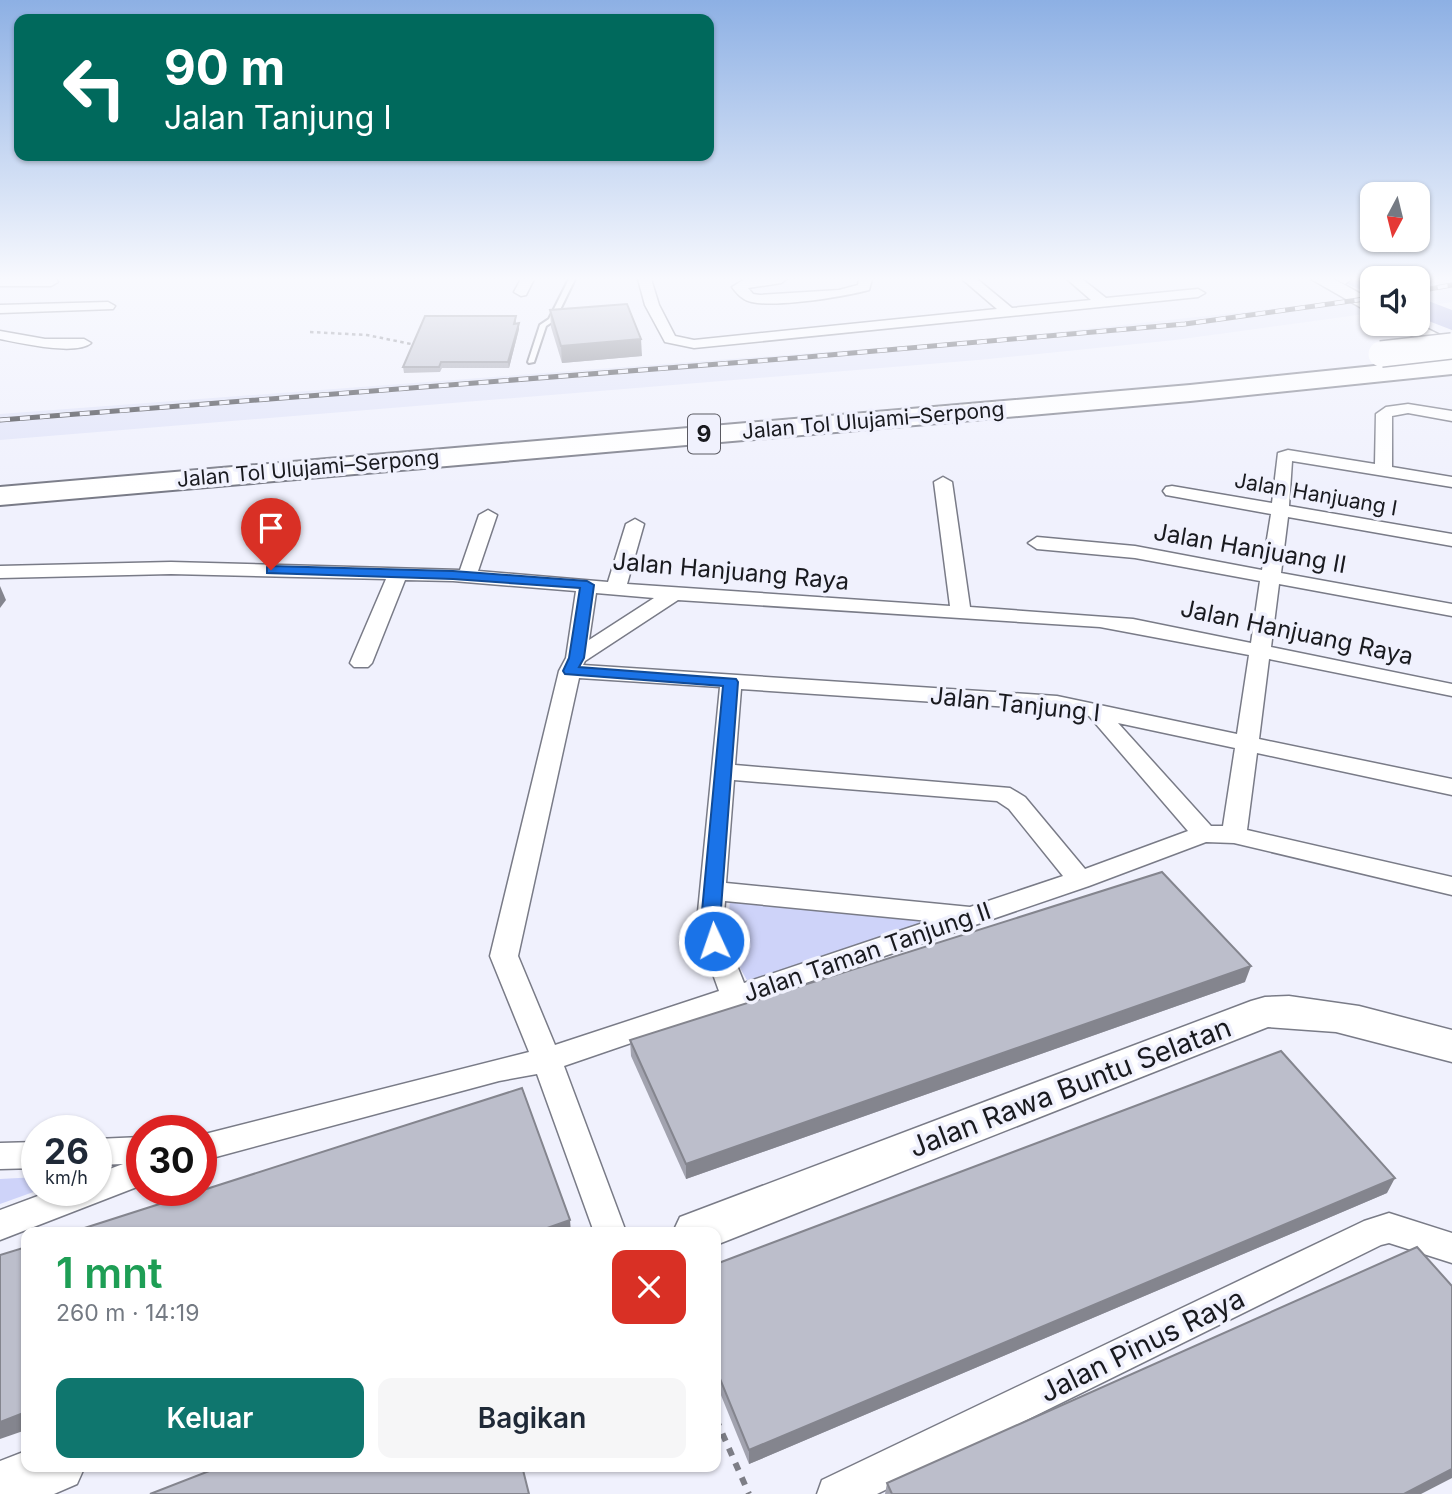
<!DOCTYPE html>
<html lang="id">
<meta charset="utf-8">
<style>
body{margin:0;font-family:Inter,sans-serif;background:#f6f6f7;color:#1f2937;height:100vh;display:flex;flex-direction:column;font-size:26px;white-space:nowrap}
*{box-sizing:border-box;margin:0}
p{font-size:23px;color:#747a83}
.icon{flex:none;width:38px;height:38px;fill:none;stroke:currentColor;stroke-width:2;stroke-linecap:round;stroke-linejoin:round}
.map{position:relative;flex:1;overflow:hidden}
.drawer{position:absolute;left:21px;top:1227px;width:700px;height:245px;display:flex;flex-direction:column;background:#fff;border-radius:14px;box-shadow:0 2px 5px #0004}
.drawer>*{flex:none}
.guide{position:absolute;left:14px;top:14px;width:700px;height:147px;border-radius:14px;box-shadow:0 2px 5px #0004;background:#00695c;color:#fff;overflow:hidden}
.needle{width:46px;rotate:187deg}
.tools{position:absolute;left:1360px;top:182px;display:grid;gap:14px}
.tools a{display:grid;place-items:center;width:70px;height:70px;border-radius:14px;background:#fff;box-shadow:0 2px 5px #0004;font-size:35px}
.speed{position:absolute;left:21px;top:1115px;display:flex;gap:14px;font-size:35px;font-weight:700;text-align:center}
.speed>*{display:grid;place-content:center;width:91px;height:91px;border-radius:50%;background:#fff;box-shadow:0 2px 5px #0004;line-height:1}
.speed small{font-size:18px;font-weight:400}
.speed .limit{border:10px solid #d22;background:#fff;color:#111}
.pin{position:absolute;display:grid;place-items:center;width:60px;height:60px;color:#fff;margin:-72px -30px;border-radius:50% 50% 50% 0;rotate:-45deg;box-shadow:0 0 7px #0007}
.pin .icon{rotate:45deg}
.me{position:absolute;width:77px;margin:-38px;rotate:357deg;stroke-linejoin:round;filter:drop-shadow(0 0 5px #0008)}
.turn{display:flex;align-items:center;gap:24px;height:147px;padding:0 35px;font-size:32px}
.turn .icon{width:91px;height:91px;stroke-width:2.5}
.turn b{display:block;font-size:49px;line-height:60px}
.round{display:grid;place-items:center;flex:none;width:74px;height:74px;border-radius:14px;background:#f6f6f7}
.head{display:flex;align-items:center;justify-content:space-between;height:119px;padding:0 35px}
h1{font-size:42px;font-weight:600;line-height:52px;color:#1e9e55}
.button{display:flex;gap:14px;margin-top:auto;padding:14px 35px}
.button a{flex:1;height:80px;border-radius:14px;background:#0f766e;color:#fff;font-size:28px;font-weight:600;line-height:80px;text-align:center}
.button a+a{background:#f6f6f7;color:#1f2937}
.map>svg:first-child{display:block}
.built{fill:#e1e4f9}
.green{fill:#ced3f9}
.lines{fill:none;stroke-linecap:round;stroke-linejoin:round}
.river{fill:#a5abdd;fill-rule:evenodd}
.lane-casing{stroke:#797b87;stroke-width:4}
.street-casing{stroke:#797b87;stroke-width:3}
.secondary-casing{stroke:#797b87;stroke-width:3}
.highway-casing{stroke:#797b87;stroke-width:4}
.path-far1{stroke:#7d7e86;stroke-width:2.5;stroke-dasharray:3.5 3.5;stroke-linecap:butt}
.path{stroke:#7d7e86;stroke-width:6;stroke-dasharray:8 8;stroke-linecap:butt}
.lane{fill:#fff;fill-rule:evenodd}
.street{fill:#fff;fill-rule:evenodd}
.secondary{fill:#fff;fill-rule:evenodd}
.highway{fill:#fff;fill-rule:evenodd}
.rail-casing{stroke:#3d3e44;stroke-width:5}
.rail{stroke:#f0f1fd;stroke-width:3.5;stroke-dasharray:10;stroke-linecap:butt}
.highway-bridge-casing{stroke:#797b87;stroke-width:28;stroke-linecap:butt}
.highway-bridge{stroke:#fff;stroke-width:25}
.wall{fill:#a2a3af}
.shaded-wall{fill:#84858e}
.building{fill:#bcbecb;stroke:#84858e;stroke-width:2}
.route{fill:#1a73e8;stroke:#114b97;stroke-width:2}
.labels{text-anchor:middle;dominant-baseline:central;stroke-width:7;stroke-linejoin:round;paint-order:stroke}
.far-street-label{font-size:21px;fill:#191a1f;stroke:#f0f1fd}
.shield{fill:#f0f1fd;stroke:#5a5a62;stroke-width:2}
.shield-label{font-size:23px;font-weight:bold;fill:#191a1f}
.street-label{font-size:24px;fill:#191a1f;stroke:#f0f1fd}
.near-street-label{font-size:28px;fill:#191a1f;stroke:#f0f1fd}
</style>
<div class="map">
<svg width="1452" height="1494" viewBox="0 0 1452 1494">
<rect width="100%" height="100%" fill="#f0f1fd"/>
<!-- built -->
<g class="built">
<polygon points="1452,279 1452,302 1418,307 1418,286"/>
<polygon points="1372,295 1372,313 1175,340 978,360 0,440 0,414 971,341 1320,304"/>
</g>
<!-- green -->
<g class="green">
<polygon points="730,899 934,919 748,982 727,945"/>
<polygon points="37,1177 37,1190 39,1190 0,1204 0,1179"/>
</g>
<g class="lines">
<!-- river -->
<g class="river">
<polygon points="1345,279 1372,279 1372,294 1349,285"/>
<polygon points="1418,297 1452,310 1452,330 1418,317"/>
</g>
<defs>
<polygon id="lane" points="569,279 575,279 555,320 546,326 534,362 529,363 528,362 540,325 549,319"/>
<g id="street">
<polygon points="0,279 56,279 58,282 51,286 0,286"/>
<polygon points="521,279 534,279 526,295 521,296 514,292"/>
<polygon points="638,279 651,279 659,305 675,336 694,340 997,309 962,279 977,279 1012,308 1091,300 1067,279 1082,279 1106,298 1198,289 1205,293 1198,297 694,348 665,342 645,305"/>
<path d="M745 279H787L781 283 748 288 753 294 760 295 839 290 858 285 859 279H872L869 290C847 296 761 311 744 299 739 296 735 291 732 287Z"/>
<polygon points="1351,279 1345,284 1337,280 1338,279"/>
<polygon points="108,302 115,306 113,309 0,313 0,305"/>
<path d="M0 331 45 339H84L91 343C76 356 20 343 0 339Z"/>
<path d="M1408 404 1452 411V421L1408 413 1392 416V467L1452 477V487L1292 461 1289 506 1452 534V546L1288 517 1281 573 1452 604V616L1279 584 1271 647 1452 684V696L1269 659 1259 739 1452 779V795L1257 753 1247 830 1452 877V895L1234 843 1206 842 1089 886 564 1066 626 1232H594L537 1074 499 1081 201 1161V1135L529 1052 490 956 559 671 566 658 576 591 453 581 405 580 372 663 368 667H354L350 663 386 579 171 574 0 578V566L171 562 460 570 479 515 488 510 497 515 478 571 608 582 626 524 635 519 644 524 627 584 950 606 934 482 943 477 952 482 970 607 1133 619 1251 643 1260 581 1135 558 1037 549 1028 543 1037 537 1135 546 1262 570 1271 514 1166 495 1163 491 1166 487 1172 486 1272 503 1278 453 1288 450 1375 464 1376 414 1386 407ZM596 593 654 598 589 640ZM678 600 1100 627 1249 655 1237 734 1057 696 583 665 585 661ZM579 678 720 687 697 922 701 941 719 991 555 1045 518 956ZM741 689 1057 710 1089 716 1188 831 1085 869 1025 797 1010 788 735 765ZM1118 723 1235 748 1223 826H1211ZM734 780 997 801 1009 809 1063 876 970 907 726 883ZM725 901 929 921 744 983C733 955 722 932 725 901Z"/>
<polygon points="142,1137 142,1185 0,1240 0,1210 54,1190 96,1190 96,1174 123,1164 96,1165 96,1139"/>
<polygon points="37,1142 37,1168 0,1169 0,1143"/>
<polygon points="1389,1213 1452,1233 1452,1263 1389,1243 1381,1245 877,1494 817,1494 822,1480 1364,1221"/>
</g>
<g id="secondary">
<polygon points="1311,279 1334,279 1372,300 1372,314"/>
<polygon points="1393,324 1418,324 1452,341 1452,355 1396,328"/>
<polygon points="1289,996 1359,1006 1452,1030 1452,1062 1336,1032 1268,1027 716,1245 716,1232 673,1232 680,1217 1251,1001 1265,997"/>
<polygon points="26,1451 26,1466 85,1466 77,1484 54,1494 0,1494 0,1461"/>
</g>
<polygon id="highway" points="1452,358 1452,374 1190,401 0,505 0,487 1190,385"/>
</defs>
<!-- lane casing -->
<use href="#lane" class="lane-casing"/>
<!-- street casing -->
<use href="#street" class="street-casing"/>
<!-- secondary casing -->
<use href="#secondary" class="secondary-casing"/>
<!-- highway casing -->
<use href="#highway" class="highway-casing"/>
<!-- path-far1 -->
<polyline class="path-far1" points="310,332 367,335 416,345"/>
<!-- path -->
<polyline class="path" points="716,1419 749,1494"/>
<!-- lane -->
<use href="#lane" class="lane"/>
<!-- street -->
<use href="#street" class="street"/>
<!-- secondary -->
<use href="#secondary" class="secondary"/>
<!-- highway -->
<use href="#highway" class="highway"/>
<defs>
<g id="rail">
<polyline points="1418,291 1452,285"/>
<polyline points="0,420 795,358 1185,324 1372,298"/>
</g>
</defs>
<!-- rail casing -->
<use href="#rail" class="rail-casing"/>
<!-- rail -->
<use href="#rail" class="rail"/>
<defs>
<polyline id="highway-bridge" points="1381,354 1452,346"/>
</defs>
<!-- highway-bridge casing -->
<use href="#highway-bridge" class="highway-bridge-casing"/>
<!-- highway-bridge -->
<use href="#highway-bridge" class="highway-bridge"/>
</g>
<!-- wall -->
<g class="wall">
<polygon points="550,310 642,356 562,363 551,327"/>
<polygon points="516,316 516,324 519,323 519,329 509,368 442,368 440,372 404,373 403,367"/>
<polygon points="1245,982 686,1179 631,1056 630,1040"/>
<polygon points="1387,1193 749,1464 716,1383 716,1264"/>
<polygon points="887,1483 1421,1494 885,1494"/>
</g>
<!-- shaded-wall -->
<g class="shaded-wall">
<polygon points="519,323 519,329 509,368 508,362"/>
<polygon points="641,339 642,356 562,363 561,346"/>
<polygon points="0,586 6,600 0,608"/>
<polygon points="1251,966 1245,982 686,1179 686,1164"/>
<polygon points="1395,1178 1387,1193 749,1464 749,1450"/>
<polygon points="570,1220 571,1232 536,1232"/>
<polygon points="26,1412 26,1430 0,1439 0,1422"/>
<polygon points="1452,1469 1452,1478 1421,1494 1404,1494"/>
</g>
<!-- building -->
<g class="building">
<polygon points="627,304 641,339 561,346 550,310"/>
<polygon points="425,316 516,316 514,324 519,323 508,362 441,362 439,367 403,367"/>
<polygon points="1162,872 1251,966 686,1164 630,1040"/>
<polygon points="1281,1051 1395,1178 749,1450 716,1369 716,1264"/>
<polygon points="522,1088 570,1220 536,1232 72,1232"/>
<polygon points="26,1247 26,1412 0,1422 0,1255"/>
<polygon points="1417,1247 1452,1286 1452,1469 1404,1494 892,1494 887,1483"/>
<polygon points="222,1466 522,1466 529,1494 150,1494"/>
</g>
<!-- sky -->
<linearGradient id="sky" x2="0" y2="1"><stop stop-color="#8db0e4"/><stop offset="0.57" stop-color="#f8f9fe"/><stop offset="1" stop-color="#f8f9fe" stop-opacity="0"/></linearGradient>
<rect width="1452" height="489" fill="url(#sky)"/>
<!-- route -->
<polygon class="route" points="271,566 453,571 587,581 594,585 584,658 579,667 736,679 738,682 720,922 724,941 721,946 708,946 701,922 723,686 565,674 563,671 569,658 580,588 453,579 267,573 267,567"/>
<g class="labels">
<!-- far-street labels -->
<g class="far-street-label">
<text transform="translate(873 420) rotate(-5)">Jalan Tol Ulujami–Serpong</text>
<text transform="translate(308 468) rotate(-5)">Jalan Tol Ulujami–Serpong</text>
<text transform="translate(1316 494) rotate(10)">Jalan Hanjuang I</text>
</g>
<!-- shield labels -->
<rect class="shield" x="688" y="414.5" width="32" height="39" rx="5"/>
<g class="shield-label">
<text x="704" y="434">9</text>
</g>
<!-- street labels -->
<g class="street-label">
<text transform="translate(1250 548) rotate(10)">Jalan Hanjuang II</text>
<text transform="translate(731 571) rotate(5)">Jalan Hanjuang Raya</text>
<text transform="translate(1297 632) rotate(12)">Jalan Hanjuang Raya</text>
<text transform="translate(1015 704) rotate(6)">Jalan Tanjung I</text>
<text transform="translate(867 952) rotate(-19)">Jalan Taman Tanjung II</text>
</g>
<!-- near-street labels -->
<g class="near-street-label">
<text transform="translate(1070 1087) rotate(-21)">Jalan Rawa Buntu Selatan</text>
<text transform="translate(1142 1345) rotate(-26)">Jalan Pinus Raya</text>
</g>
</g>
</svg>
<div class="tools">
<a><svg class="needle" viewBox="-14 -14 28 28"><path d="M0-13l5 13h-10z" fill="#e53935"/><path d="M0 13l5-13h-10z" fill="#747a83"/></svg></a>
<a><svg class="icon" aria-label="sound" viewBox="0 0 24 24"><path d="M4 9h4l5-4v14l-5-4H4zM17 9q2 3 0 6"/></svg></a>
</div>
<div class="speed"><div>26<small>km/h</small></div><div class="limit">30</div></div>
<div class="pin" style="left:271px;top:570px;background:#d93025"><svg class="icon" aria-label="arrive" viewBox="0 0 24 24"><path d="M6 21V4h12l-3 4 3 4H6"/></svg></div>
<svg class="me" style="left:714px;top:941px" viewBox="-20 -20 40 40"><circle r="17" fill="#1a73e8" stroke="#fff" stroke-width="3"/><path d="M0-11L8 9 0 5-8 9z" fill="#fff"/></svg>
<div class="guide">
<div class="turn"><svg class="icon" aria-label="left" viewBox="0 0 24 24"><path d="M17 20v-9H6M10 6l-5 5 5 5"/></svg><div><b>90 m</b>Jalan Tanjung I</div></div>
</div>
<section class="drawer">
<div class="head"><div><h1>1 mnt</h1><p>260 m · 14:19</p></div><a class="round" style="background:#d93025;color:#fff"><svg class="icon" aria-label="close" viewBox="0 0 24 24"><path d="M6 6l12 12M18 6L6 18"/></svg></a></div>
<div class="button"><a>Keluar</a><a>Bagikan</a></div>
</section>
</div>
